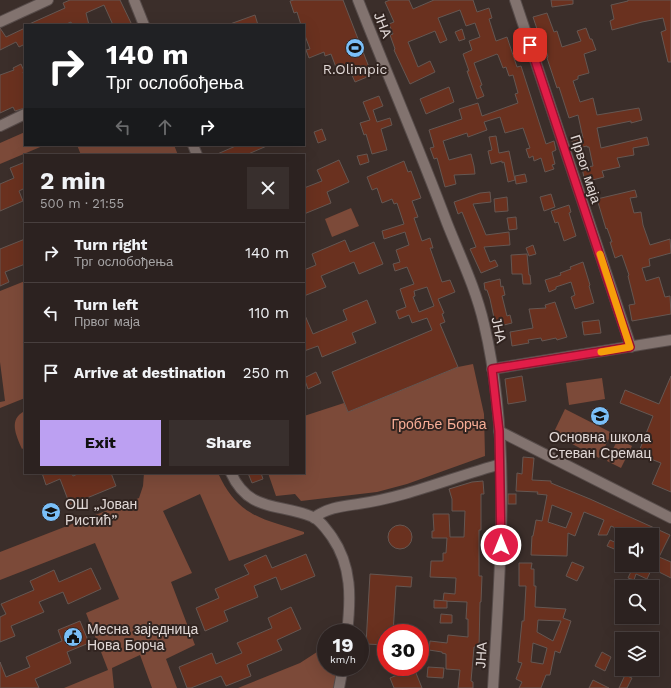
<!DOCTYPE html>
<meta charset="utf-8">
<style>
body{margin:0;font-family:"Work Sans",sans-serif;background:#382f2d;color:#f1f3f6;height:100vh;display:flex;flex-direction:column;font-size:15px;white-space:nowrap}
*{box-sizing:border-box;margin:0}
p{font-size:13px;color:#a6a4a5}
.icon{flex:none;width:22px;height:22px;fill:none;stroke:currentColor;stroke-width:2;stroke-linecap:round;stroke-linejoin:round}
.map{position:relative;flex:1;overflow:hidden}
.sheet{position:absolute;left:24px;top:154px;width:281px;height:320px;display:flex;flex-direction:column;background:#2c2220;border-radius:0px;box-shadow:0 4px 16px #0002,0 0 0 1px #483f3e}
.sheet>*{flex:none}
.guide{position:absolute;left:24px;top:24px;width:281px;height:122px;border-radius:0px;box-shadow:0 4px 16px #0002,0 0 0 1px #483f3e;background:#202124;color:#fff;overflow:hidden}
.fabs{position:absolute;left:615px;top:528px;display:grid;gap:8px}
.fabs a{display:grid;place-items:center;width:44px;height:44px;border-radius:0px;background:#2c2220;box-shadow:0 4px 16px #0002,0 0 0 1px #483f3e;font-size:20px}
.speed{position:absolute;left:317px;top:624px;display:flex;gap:8px;font-size:20px;font-weight:700;text-align:center}
.speed>*{display:grid;place-content:center;width:52px;height:52px;border-radius:50%;background:#2c2220;box-shadow:0 4px 16px #0002,0 0 0 1px #483f3e;line-height:1}
.speed small{font-size:10px;font-weight:400}
.speed .limit{border:6px solid #d22;background:#fff;color:#111}
.pin{position:absolute;display:grid;place-items:center;width:34px;height:34px;color:#fff;margin:-17px;border-radius:8px;box-shadow:0 2px 6px #0006}
.me{position:absolute;width:44px;margin:-22px;rotate:0deg;stroke-linejoin:round;filter:drop-shadow(0 0 3px #0008)}
.turn{display:flex;align-items:center;gap:14px;height:84px;padding:0 16px;font-size:18px}
.turn .icon{width:52px;height:52px;stroke-width:2.5}
.turn b{display:block;font-size:28px;line-height:34px}
.lanes{display:flex;align-items:center;height:38px;padding:0 16px;background:#0003;justify-content:center;gap:20px;direction:ltr}
.lanes .off{opacity:.35}
.round{display:grid;place-items:center;flex:none;width:42px;height:42px;border-radius:0px;background:#382f2d}
.overview{display:flex;align-items:center;justify-content:space-between;height:68px;padding:0 16px}
h1{font-size:24px;font-weight:700;line-height:30px}
.button{display:flex;gap:8px;margin-top:auto;padding:8px 16px}
.button a{flex:1;height:46px;border-radius:0px;background:#bca0f2;color:#111;font-size:16px;font-weight:700;line-height:46px;text-align:center}
.button a+a{background:#382f2d;color:#f1f3f6}
ul{padding:0;list-style:none}
li{display:flex;align-items:center;gap:12px;height:60px;padding:0 16px;border-top:1px solid #483f3e}
li div{flex:1}
li b{display:block;font-size:15px}
li em{font-style:normal}
.map>svg:first-child{display:block}
.green{fill:#7c4a39}
.building{fill:#6a311f;stroke:#655752;fill-rule:evenodd}
.lines{fill:none;stroke-linecap:round;stroke-linejoin:round}
.minor-casing{stroke:#574c4a;stroke-width:12}
.minor{stroke:#82736f;stroke-width:10}
.route-casing{stroke:#92132f;stroke-width:10}
.route{stroke:#e11d48;stroke-width:7}
.slow{stroke:#f59e0b;stroke-width:7}
.labels{text-anchor:middle;dominant-baseline:central;stroke-width:4;stroke-linejoin:round;paint-order:stroke}
.street-label{font-size:14px;fill:#e1d8d6;stroke:#312420}
.poi-label{font-size:14px;fill:#e1d8d6;stroke:#312420}
.park-label{font-size:14px;fill:#f7ad96;stroke:#312420}
</style>
<div class="map">
<svg width="671" height="688" viewBox="0 0 671 688">
<rect width="100%" height="100%" fill="#3b2e2a"/>
<!-- green -->
<g class="green">
<polygon points="25,132 25,145 45,145 0,164 0,143"/>
<polygon points="77,145 174,145 178,155 81,155"/>
<polygon points="351,208 359,226 332,237 325,219"/>
<polygon points="25,281 25,398 0,408 0,402 5,401 0,362 0,291"/>
<polygon points="473,364 484,414 485,456 407,484 377,492 301,501 295,494 276,496 268,473 304,473 304,416 344,403 348,412 458,367"/>
<polygon points="602,378 605,399 569,405 566,383"/>
<polygon points="565,409 612,433 599,458 553,434"/>
<path d="M25 411V447L22 449C16 435 8 419 25 411Z"/>
<polygon points="618,439 632,446 621,468 607,461"/>
<path d="M144 473H218C238 517 263 519 304 532V534L229 561 200 494 163 511 192 573 171 582 195 645 166 659 177 688H152L140 655 112 668 114 688H64L108 670 86 613 119 599 95 543 0 580V552L139 498 143 486Z"/>
<polygon points="317,652 326,652 326,667 343,667 339,688 238,688 300,663"/>
</g>
<!-- building -->
<g class="building">
<polygon points="70,0 120,0 132,25 113,25 104,5 86,13 89,25 72,25 71,22 64,25 27,25 65,8 63,3"/>
<polygon points="294,0 343,0 372,75 355,82 348,66 337,70 331,54 325,56 324,52 309,58 306,50 310,49 304,33 304,25 301,25 297,12 294,13 290,1"/>
<polygon points="390,0 409,0 413,9 434,0 473,0 477,12 489,8 492,18 489,19 496,41 507,37 517,67 521,66 546,144 554,141 556,150 552,152 555,164 552,165 554,169 545,172 541,158 534,161 533,156 529,158 526,149 530,148 523,128 505,133 500,117 484,122 487,130 468,137 467,133 443,141 449,160 471,154 474,166 475,174 454,175 456,184 445,187 437,158 434,159 430,148 434,147 429,130 462,119 459,109 478,103 482,116 518,103 515,94 518,93 513,75 509,76 506,67 503,68 498,55 497,54 474,63 482,85 480,86 484,96 477,99 467,71 469,71 463,54 472,50 469,41 480,37 475,23 466,26 460,10 438,18 447,40 440,43 435,31 408,42 418,67 430,61 435,72 410,84 394,50 395,49 390,35 393,34 389,24 394,22 385,2"/>
<polygon points="551,0 573,0 573,4 552,7"/>
<polygon points="628,0 671,0 671,62 668,62 661,32 666,30 663,18 642,22 612,30 610,21 614,19 611,5 628,1"/>
<polygon points="547,13 554,32 557,31 562,47 581,41 577,31 586,28 590,39 592,39 596,50 584,54 589,73 578,76 578,79 573,81 580,102 593,98 597,115 639,108 642,120 631,123 631,121 597,128 601,148 647,137 649,145 633,148 634,155 617,158 620,167 602,171 604,177 585,182 582,168 593,166 589,147 587,147 587,146 574,149 572,141 583,138 578,115 569,118 559,87 557,88 547,58 548,57 544,44 542,44 533,17"/>
<polygon points="255,15 258,25 231,25 230,24"/>
<polygon points="0,28 6,37 25,28 25,44 19,47 16,42 0,50"/>
<polygon points="462,29 465,39 459,41 455,32"/>
<polygon points="21,64 24,71 23,72 25,79 25,108 15,111 13,107 0,113 0,75 14,70 13,68"/>
<polygon points="449,87 454,102 426,114 420,99"/>
<polygon points="379,96 383,106 373,110 377,122 390,118 392,125 381,129 387,150 372,154 366,134 364,135 360,123 370,120 363,102"/>
<polygon points="322,129 326,140 318,143 314,132"/>
<polygon points="496,136 499,153 509,151 515,180 508,182 504,162 502,163 502,161 491,164 488,151 492,150 489,137"/>
<polygon points="238,145 269,145 246,155 215,155"/>
<polygon points="367,154 369,162 360,165 357,156"/>
<polygon points="339,160 349,182 327,192 331,203 304,214 304,188 322,181 317,170"/>
<path d="M404 161 408 172 411 171 421 198 412 201 418 217 414 218 422 241 430 238 433 248H430L442 282 450 280 455 292 438 299 444 313 442 314 445 322 440 324 458 367 348 412 332 372 432 330 427 318 412 323 409 315 399 319 396 311 406 307 400 289 414 284 407 267 395 271 393 264 400 262 396 250 409 245 405 232 384 239 382 231 404 224 397 203 394 204 392 199 382 203 377 188 372 190 367 177ZM427 287 434 306 419 312 413 297 415 296 414 291Z"/>
<polygon points="25,162 25,188 19,191 23,201 0,211 0,184 14,178 10,168"/>
<polygon points="525,174 527,182 516,184 515,176"/>
<polygon points="635,190 637,197 630,198 634,213 641,212 643,225 650,245 670,239 671,253 649,259 650,266 642,268 646,281 659,277 665,297 670,296 671,314 632,321 629,305 635,304 628,276 629,275 622,255 615,258 610,242 612,242 607,228 606,229 597,199"/>
<polygon points="490,192 491,202 473,204 486,235 509,232 510,245 484,247 490,262 495,260 498,266 481,273 470,249 476,247 462,212 458,214 454,202 480,193"/>
<polygon points="551,194 555,207 544,211 540,197"/>
<polygon points="507,197 508,211 495,212 494,199"/>
<polygon points="569,205 571,212 569,213 576,236 564,241 558,222 555,223 551,211"/>
<polygon points="516,217 517,229 509,230 507,218"/>
<polygon points="25,239 25,264 5,272 9,282 0,286 0,249"/>
<polygon points="345,240 350,252 374,242 383,264 359,274 354,262 321,276 326,287 304,296 304,270 316,265 312,254"/>
<polygon points="533,245 536,254 529,256 526,248"/>
<polygon points="527,254 529,275 530,275 531,284 523,284 522,274 512,274 511,255"/>
<polygon points="583,262 590,285 589,286 594,303 575,309 571,297 575,295 571,282 556,287 556,289 549,292 545,280 561,275 560,273 571,269 570,267"/>
<polygon points="500,279 501,287 503,286 505,295 502,296 507,316 510,315 512,323 496,327 490,299 487,290 485,290 484,283"/>
<polygon points="367,300 376,323 352,333 356,343 322,357 318,346 304,351 304,313 313,334 347,320 343,310"/>
<polygon points="555,302 567,337 557,340 556,338 542,341 541,338 528,340 529,343 512,346 510,332 533,328 529,309 546,308 545,305"/>
<polygon points="599,320 601,333 584,335 582,322"/>
<polygon points="316,372 321,383 308,389 304,378"/>
<polygon points="522,376 526,401 508,404 505,379"/>
<polygon points="671,376 671,492 652,484 661,463 638,454 653,416 620,403 625,390 659,404"/>
<path d="M523 457 534 458 532 480 551 481V483L590 499 670 535 659 557 671 562V578L653 569 652 572V568L647 579 636 574 634 580 628 578 634 565H652V543L656 535H631L611 526 607 535H598L604 520 584 512 575 536 568 533 567 556 531 555 532 536H533L536 520 542 521 547 495 537 494 538 492 516 491 517 473 522 474ZM552 505 572 513 566 528 548 522Z"/>
<polygon points="42,473 74,473 72,474 73,476 80,473 111,473 116,486 70,505 60,479 46,485"/>
<polygon points="248,473 261,473 263,479 252,483"/>
<polygon points="483,481 484,494 481,494 481,530 479,530 479,576 482,576 481,602 480,602 479,647 474,647 471,681 473,682 473,688 458,688 460,670 446,669 446,654 442,653 442,652 429,650 430,641 447,643 448,635 468,637 468,619 466,619 467,602 443,601 444,593 455,594 456,578 430,577 431,561 443,561 443,553 446,553 447,538 432,538 432,531 434,531 433,514 449,514 450,537 464,537 465,511 452,511 452,499 449,489 472,482"/>
<rect x="508" y="494" width="8" height="10"/>
<circle cx="400" cy="537" r="12"/>
<polygon points="610,540 621,545 619,551 607,546"/>
<polygon points="306,554 315,576 281,590 276,577 254,586 258,597 224,611 228,621 205,631 196,608 219,598 215,589 249,574 244,565 266,555 272,568"/>
<polygon points="572,562 584,567 577,581 566,576"/>
<path d="M519 563H532L531 569H534V586H536L535 607 566 609 563 618 571 621 560 653 555 651 550 675H546L541 688H519L522 682 516 679 522 663 518 662 522 621H524L526 586H519ZM538 620 561 621 553 641 537 632ZM533 643 547 648 543 664 531 662Z"/>
<polygon points="91,568 101,589 68,604 63,592 39,602 44,612 11,626 15,636 0,642 0,617 6,614 1,604 34,590 30,581 54,570 59,582"/>
<polygon points="370,574 412,577 411,587 396,586 393,633 386,633 386,645 366,644"/>
<polygon points="434,600 447,601 447,608 434,608"/>
<polygon points="291,607 301,629 277,640 282,650 247,665 251,676 226,686 221,676 191,688 187,688 179,667 212,653 216,664 242,653 237,643 272,628 268,618"/>
<polygon points="441,614 452,615 452,623 440,623"/>
<polygon points="80,621 89,643 67,652 71,663 35,679 39,688 0,688 0,662 6,677 30,667 26,657 62,641 58,630"/>
<polygon points="602,652 611,657 605,671 595,666"/>
<polygon points="428,667 444,668 443,678 427,677"/>
<polygon points="414,668 422,688 394,688 390,678"/>
<polygon points="625,675 632,678 627,688 619,688"/>
<polygon points="593,680 609,688 589,688"/>
</g>
<g class="lines">
<defs>
<g id="minor">
<polyline points="134,0 144,25"/>
<path d="M358 0C387 74 419 148 447 223 460 256 476 289 484 324 512 442 500 568 493 688"/>
<polyline points="515,0 631,347"/>
<polyline points="0,22 48,0"/>
<polyline points="0,126 25,114"/>
<polyline points="193,145 197,155"/>
<polyline points="492,369 671,340"/>
<polyline points="499,431 671,518"/>
<path d="M231 473C249 513 280 503 313 517 321 521 326 529 332 537 352 566 351 598 347 633"/>
<path d="M314 518C325 508 344 506 358 504 407 497 453 477 501 464"/>
<polyline points="339,688 343,667"/>
</g>
</defs>
<!-- minor casing -->
<use href="#minor" class="minor-casing"/>
<!-- minor -->
<use href="#minor" class="minor"/>
</g>
<g class="lines">
<defs>
<polyline id="route" points="501,545 499,431 492,369 630,347 530,45"/>
</defs>
<!-- route casing -->
<use href="#route" class="route-casing"/>
<!-- route -->
<use href="#route" class="route"/>
<!-- slow -->
<polyline class="slow" points="600,254 630,347 601,352"/>
</g>
<!-- icons -->
<defs>
<symbol id="stadium-disc" viewBox="-11 -11 22 22"><circle r="9.5" fill="#7abff8" stroke="#312420"/><path d="M0-5a6.5 5 0 1 0 0 10a6.5 5 0 1 0 0-10ZM-3.5-1.8h7v3.6h-7Z" fill="#111"/></symbol>
<symbol id="school-disc" viewBox="-11 -11 22 22"><circle r="9.5" fill="#7abff8" stroke="#312420"/><path d="M0-5L7-2L0 1L-7-2ZM-4 1L0 2.5L4 1V4Q0 6-4 4Z" fill="#111"/></symbol>
<symbol id="civic-disc" viewBox="-11 -11 22 22"><circle r="9.5" fill="#7abff8" stroke="#312420"/><path d="M-.6-6.5H3V-4.5H.6V-3L4-1V1h2V6H-6V1h2V-1L-.6-3ZM-1.2 2.5V6h2.4V2.5Z" fill="#111"/></symbol>
</defs>
<g fill-rule="evenodd">
<use href="#stadium-disc" x="344" y="37" width="22" height="22"/>
<use href="#school-disc" x="589" y="405" width="22" height="22"/>
<use href="#school-disc" x="40" y="501" width="22" height="22"/>
<use href="#civic-disc" x="62" y="626" width="22" height="22"/>
</g>
<g class="labels">
<!-- street labels -->
<g class="street-label">
<text transform="translate(383 25) rotate(68)">ЈНА</text>
<text transform="translate(586 169) rotate(72)">Првог маја</text>
<text transform="translate(499 330) rotate(78)">ЈНА</text>
<text transform="translate(481 655) rotate(-87)">ЈНА</text>
</g>
<!-- poi labels -->
<g class="poi-label">
<text x="355" y="69">R.Olimpic</text>
<text x="600" y="437">Основна школа<tspan x="600" dy="16">Стеван Сремац</tspan></text>
<text x="65" y="504" text-anchor="start">ОШ „Јован<tspan x="65" dy="16">Ристић”</tspan></text>
<text x="87" y="629" text-anchor="start">Месна заједница<tspan x="87" dy="16">Нова Борча</tspan></text>
</g>
<!-- park labels -->
<g class="park-label">
<text x="439" y="424">Гробље Борча</text>
</g>
</g>
</svg>
<div class="fabs">
<a><svg class="icon" aria-label="sound" viewBox="0 0 24 24"><path d="M4 9h4l5-4v14l-5-4H4zM17 9q2 3 0 6"/></svg></a>
<a><svg class="icon" aria-label="search" viewBox="0 0 24 24"><circle cx="10" cy="10" r="6"/><path d="M15 15l6 6"/></svg></a>
<a><svg class="icon" aria-label="layers" viewBox="0 0 24 24"><path d="M12 4l9 5-9 5-9-5zM3 14l9 5 9-5"/></svg></a>
</div>
<div class="speed"><div>19<small>km/h</small></div><div class="limit">30</div></div>
<div class="pin" style="left:530px;top:45px;background:#d93025"><svg class="icon" aria-label="arrive" viewBox="0 0 24 24"><path d="M6 21V4h12l-3 4 3 4H6"/></svg></div>
<svg class="me" style="left:501px;top:545px" viewBox="-20 -20 40 40"><circle r="17" fill="#e11d48" stroke="#fff" stroke-width="3"/><path d="M0-11L8 9 0 5-8 9z" fill="#fff"/></svg>
<div class="guide">
<div class="turn"><svg class="icon" aria-label="right" viewBox="0 0 24 24"><path d="M7 20v-9h11M14 6l5 5-5 5"/></svg><div><b>140 m</b>Трг ослобођења</div></div>
<div class="lanes"><svg class="icon off" aria-label="left" viewBox="0 0 24 24"><path d="M17 20v-9H6M10 6l-5 5 5 5"/></svg><svg class="icon off" aria-label="ahead" viewBox="0 0 24 24"><path d="M12 20V5M6 11l6-6 6 6"/></svg><svg class="icon" aria-label="right" viewBox="0 0 24 24"><path d="M7 20v-9h11M14 6l5 5-5 5"/></svg></div>
</div>
<section class="sheet">
<div class="overview"><div><h1>2 min</h1><p>500 m · 21:55</p></div><a class="round"><svg class="icon" aria-label="close" viewBox="0 0 24 24"><path d="M6 6l12 12M18 6L6 18"/></svg></a></div>
<ul>
<li><svg class="icon" aria-label="right" viewBox="0 0 24 24"><path d="M7 20v-9h11M14 6l5 5-5 5"/></svg><div><b>Turn right</b><p>Трг ослобођења</p></div><em>140 m</em></li>
<li><svg class="icon" aria-label="left" viewBox="0 0 24 24"><path d="M17 20v-9H6M10 6l-5 5 5 5"/></svg><div><b>Turn left</b><p>Првог маја</p></div><em>110 m</em></li>
<li><svg class="icon" aria-label="arrive" viewBox="0 0 24 24"><path d="M6 21V4h12l-3 4 3 4H6"/></svg><div><b>Arrive at destination</b></div><em>250 m</em></li>
</ul>
<div class="button"><a>Exit</a><a>Share</a></div>
</section>
</div>
